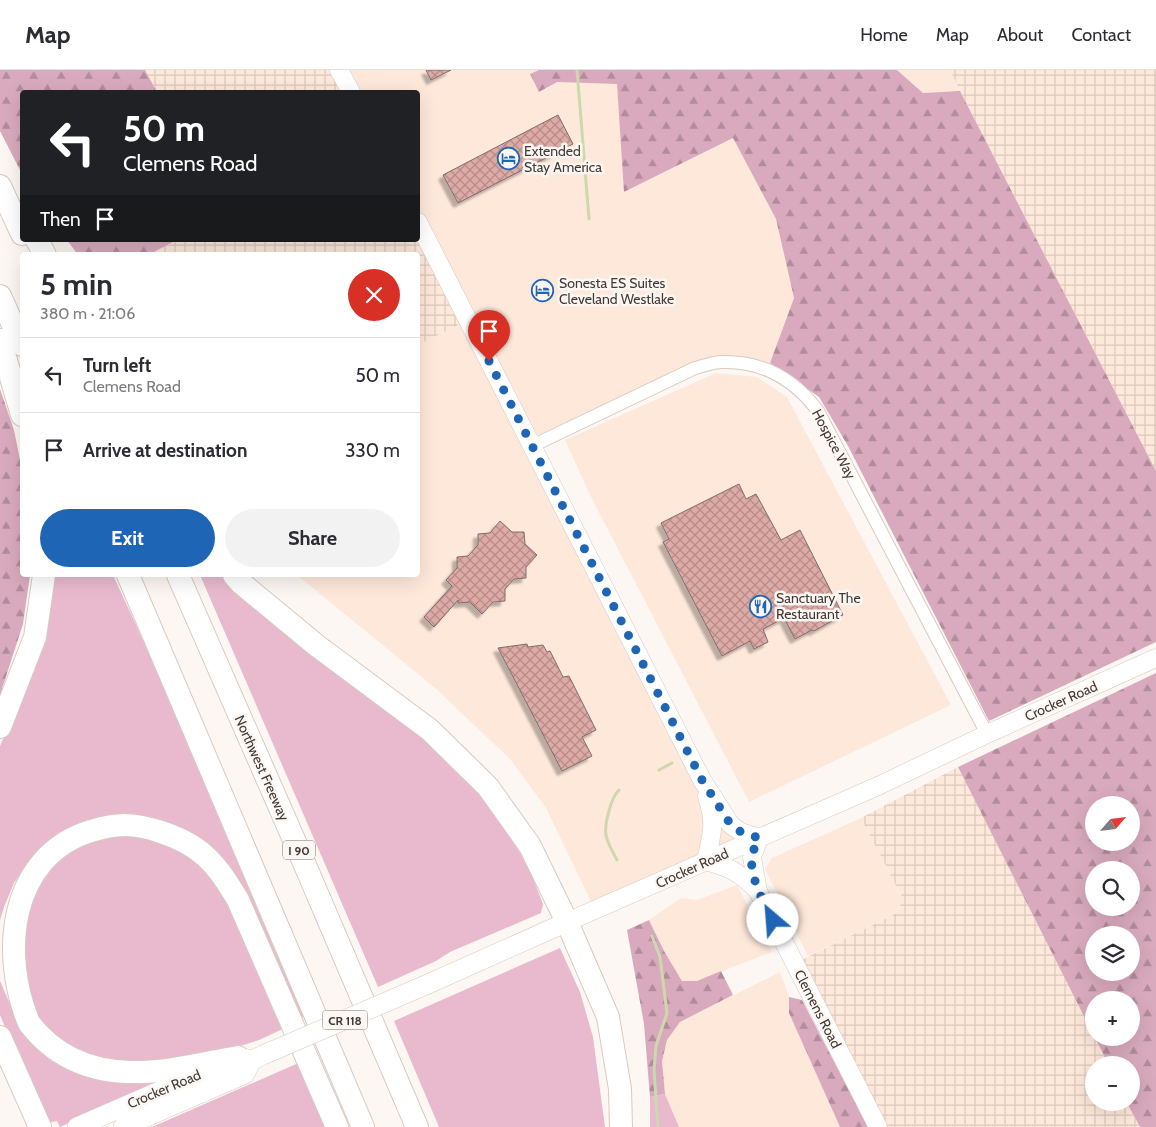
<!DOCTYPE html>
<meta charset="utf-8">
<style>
body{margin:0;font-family:Cabin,sans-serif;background:#f2f2f3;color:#2b2b33;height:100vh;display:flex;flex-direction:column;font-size:19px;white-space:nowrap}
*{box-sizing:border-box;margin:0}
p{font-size:16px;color:#7c7c81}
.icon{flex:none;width:28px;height:28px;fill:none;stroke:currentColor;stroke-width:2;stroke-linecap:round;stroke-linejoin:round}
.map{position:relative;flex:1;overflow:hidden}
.side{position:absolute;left:20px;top:182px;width:400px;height:325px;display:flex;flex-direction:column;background:#fff;border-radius:5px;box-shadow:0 5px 20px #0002}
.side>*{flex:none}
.guide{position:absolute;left:20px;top:20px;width:400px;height:152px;border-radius:5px;box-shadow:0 5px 20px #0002;background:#202124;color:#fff;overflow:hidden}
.needle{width:32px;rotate:62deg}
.tools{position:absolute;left:1085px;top:726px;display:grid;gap:10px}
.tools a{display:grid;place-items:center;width:55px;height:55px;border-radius:50%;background:#fff;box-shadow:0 5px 20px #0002;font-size:25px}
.pin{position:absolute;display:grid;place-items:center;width:42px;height:42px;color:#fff;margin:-51px -21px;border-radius:50% 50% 50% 0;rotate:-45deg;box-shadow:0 0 5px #0007}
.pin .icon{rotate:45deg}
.me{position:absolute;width:55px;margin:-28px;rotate:333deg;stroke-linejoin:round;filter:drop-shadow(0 0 4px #0008)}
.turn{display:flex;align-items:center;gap:18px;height:105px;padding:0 20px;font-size:22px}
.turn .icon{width:65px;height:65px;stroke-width:2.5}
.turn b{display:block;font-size:35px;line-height:42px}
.then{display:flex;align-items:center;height:48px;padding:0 20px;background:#0003;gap:10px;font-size:19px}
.round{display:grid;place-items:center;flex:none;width:52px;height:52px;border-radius:26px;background:#f2f2f3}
.summary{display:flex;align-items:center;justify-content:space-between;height:85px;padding:0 20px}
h1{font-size:30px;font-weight:700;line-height:38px}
.primary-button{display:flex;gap:10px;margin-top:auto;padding:10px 20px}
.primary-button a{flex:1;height:58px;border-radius:30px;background:#1e65b5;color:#fff;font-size:20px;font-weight:700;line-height:58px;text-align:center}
.primary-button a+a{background:#f2f2f3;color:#2b2b33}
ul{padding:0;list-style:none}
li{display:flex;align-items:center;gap:15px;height:75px;padding:0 20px;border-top:1px solid #e1e1e2}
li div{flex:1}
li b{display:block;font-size:19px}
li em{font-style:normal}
header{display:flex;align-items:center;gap:30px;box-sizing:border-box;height:70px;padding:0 25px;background:#fff;border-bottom:1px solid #e1e1e2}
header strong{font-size:24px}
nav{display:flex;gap:28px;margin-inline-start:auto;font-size:18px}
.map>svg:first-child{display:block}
.built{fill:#fee8da}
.industrial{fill:url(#industrial-grid)}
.grass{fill:#e9bace}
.forest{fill:url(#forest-firs);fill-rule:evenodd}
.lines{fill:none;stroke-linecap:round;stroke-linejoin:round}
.stream{stroke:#ccd9ad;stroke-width:3}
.building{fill:url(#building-cross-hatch);stroke:#7e6e6c;filter:url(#shadow)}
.street-casing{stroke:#d8cac0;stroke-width:14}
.secondary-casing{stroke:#d8cac0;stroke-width:19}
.primary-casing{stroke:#d8cac0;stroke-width:20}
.highway-casing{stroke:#d8cac0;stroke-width:24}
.street{stroke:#fff;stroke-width:12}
.secondary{stroke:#fff;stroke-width:18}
.primary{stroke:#fff;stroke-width:19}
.highway{stroke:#fff;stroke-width:22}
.primary-bridge-casing{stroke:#d8cac0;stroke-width:20;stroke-linecap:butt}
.primary-bridge{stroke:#fff;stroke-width:19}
.route{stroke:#1e65b5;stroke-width:9;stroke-dasharray:0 16.2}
.labels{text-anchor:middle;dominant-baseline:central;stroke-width:5;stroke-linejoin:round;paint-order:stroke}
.shield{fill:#fdf7f3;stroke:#79736f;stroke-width:1}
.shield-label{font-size:12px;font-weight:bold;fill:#413b37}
.poi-label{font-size:14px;fill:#413b37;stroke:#fdf7f3;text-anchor:start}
.street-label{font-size:14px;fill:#413b37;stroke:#fdf7f3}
</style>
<header>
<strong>Map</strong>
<nav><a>Home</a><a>Map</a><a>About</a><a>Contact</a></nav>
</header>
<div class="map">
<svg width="1156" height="1057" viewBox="0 0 1156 1057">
<defs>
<pattern id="industrial-grid" width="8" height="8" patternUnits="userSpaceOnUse" patternTransform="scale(1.25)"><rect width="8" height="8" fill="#fee8da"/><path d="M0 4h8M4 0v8" fill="none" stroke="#dbc8bc"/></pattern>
<pattern id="forest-firs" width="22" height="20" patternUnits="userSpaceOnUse" patternTransform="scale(1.25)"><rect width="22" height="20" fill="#d9aabd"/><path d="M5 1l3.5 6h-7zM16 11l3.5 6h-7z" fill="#b28c9a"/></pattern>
<pattern id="building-cross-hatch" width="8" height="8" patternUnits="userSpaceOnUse" patternTransform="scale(1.25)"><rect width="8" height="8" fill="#ddaaa6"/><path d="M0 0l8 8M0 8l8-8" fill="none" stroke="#b58c88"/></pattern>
<filter id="shadow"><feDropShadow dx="-4.5" dy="4.5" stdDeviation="1" flood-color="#0004"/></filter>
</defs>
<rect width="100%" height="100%" fill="#fdf7f3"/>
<!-- built -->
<g class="built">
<polygon points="346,0 539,0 530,4 540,22 556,12 617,14 625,122 733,68 776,149 794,228 770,293 742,288 713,286 686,296 534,367 740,771 593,836 546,738 510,689 434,617 297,505 418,505 418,275 474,247 418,138 418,22 358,22"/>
<polygon points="897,0 950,0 960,21 923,23"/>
<polygon points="716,303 757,307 787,327 951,635 749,732 591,427 565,370"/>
<polygon points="861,748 903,829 897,843 808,886 765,799 772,788"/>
<polygon points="737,815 772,882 697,911 682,911 664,881 649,850 681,828 697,830"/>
<polygon points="780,902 789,927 789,943 840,1057 679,1057 665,1024 662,991 667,970 680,952"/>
</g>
<!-- industrial -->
<g class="industrial">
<polygon points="145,0 346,0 358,22 157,22"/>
<polygon points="950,0 1156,0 1156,401 960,21"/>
<polygon points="418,138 474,247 418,275 418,185 148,185 177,170 418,170"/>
<polygon points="958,697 1109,995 1094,995 1094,1032 1127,1033 1140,1057 885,1057 799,891 897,843 903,829 861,748"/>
</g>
<!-- grass -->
<g class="grass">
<polygon points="52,505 113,505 161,609 304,946 300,949 243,817 158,751 34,786 14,813 4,837 0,850 0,676 7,660"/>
<polygon points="200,505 227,505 404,646 498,742 531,803 543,834 541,843 450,882 436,891 378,917"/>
<polygon points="128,761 186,778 215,804 287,957 259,970 231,979 177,992 112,991 75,981 57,971 23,929 13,849 62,781"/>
<polygon points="560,878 580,922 593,967 605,1057 439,1057 394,951"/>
<polygon points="0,911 13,941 32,970 153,1006 157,1013 60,1057 57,1051 47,1053 33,1024 0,945"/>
<polygon points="303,991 332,1057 152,1057"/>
<polygon points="665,1024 679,1057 650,1057 650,1027"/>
</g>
<!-- forest -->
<g class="forest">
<polygon points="0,0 145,0 157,22 22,22 22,104 0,61"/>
<polygon points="539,0 897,0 923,23 960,21 1156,401 1156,572 989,651 848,376 819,327 770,293 794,228 776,149 733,68 624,122 617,14 557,12 539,22 530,4"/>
<polygon points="67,170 177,170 148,185 78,185"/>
<polygon points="0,319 14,360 22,400 22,505 30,505 23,554 0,625"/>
<path d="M1156 603V1057H1140L1127 1033 1131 1032V995H1109L1095 968H1131V930H1094V966L958 697ZM1094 735H1131V772H1094ZM1094 800H1131V838H1094ZM1094 865H1131V902H1094Z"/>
<polygon points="649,850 664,881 682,911 697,911 721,901 733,925 680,952 667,970 662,991 665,1024 650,1027 644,954 627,860"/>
<polygon points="789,927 802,930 868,1057 840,1057 789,943"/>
</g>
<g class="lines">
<!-- stream -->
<g class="stream">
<polyline points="577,0 589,149"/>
<polyline points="659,700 672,693"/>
<path d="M617 790C606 769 602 765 609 741 611 733 613 726 619 720"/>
<polyline points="652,866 660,887 667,943 656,976 654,1000 658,1057"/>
</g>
</g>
<!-- building -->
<g class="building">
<polygon points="426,0 451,0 431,10"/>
<polygon points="558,45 573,74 458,133 443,105"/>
<polygon points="739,414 746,429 756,424 781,470 800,460 843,545 814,561 812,560 795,569 784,548 763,559 768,572 754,579 750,571 722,586 663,472 669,469 661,453"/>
<polygon points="500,451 512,462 524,462 525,474 537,485 526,497 526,508 514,509 505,519 505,531 493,532 482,544 470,532 458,533 458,530 434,557 424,547 452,516 446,510 457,498 457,487 468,486 478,475 478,464 490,463"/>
<polygon points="527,574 528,577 543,575 547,582 550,581 563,607 569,606 596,660 582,667 592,686 562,701 498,578"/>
</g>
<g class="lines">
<defs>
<path id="street" d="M532 376 695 298C704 296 713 292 722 292 763 291 794 309 818 341L987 664"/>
<g id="secondary">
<polyline points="339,0 351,22"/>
<polyline points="418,152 702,710 731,755 741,762 759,768"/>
<polyline points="759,768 752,787 758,821 878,1057"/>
<path d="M706 791C712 763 716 755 707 726"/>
<path d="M706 791C731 798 739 802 758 821"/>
<polyline points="567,852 878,716 987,664 1156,588"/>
</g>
<g id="primary">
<polyline points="428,914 567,852"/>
<polyline points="77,1057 238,987 252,990 263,985"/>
<polyline points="123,1057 245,1004 252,990"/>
</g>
<g id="highway">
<polyline points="0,116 22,164"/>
<polyline points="37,170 45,185"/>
<polyline points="0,226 22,275"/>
<polyline points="0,270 22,345"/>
<polyline points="128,505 363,1057"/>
<polyline points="178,505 305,795 417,1057"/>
<polyline points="234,505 241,513 316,575 430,660 488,717 530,776 567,852 608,947 620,1019 621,1057"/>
<polyline points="0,657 35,567 44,505"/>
<polyline points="0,967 40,1057"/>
<path d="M238 987C203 993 166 1003 130 1002 88 1001 54 986 29 953 0 884 9 786 91 761 119 753 134 753 161 762 176 767 193 775 204 785 219 798 228 814 238 830L337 1057"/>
</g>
</defs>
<!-- street casing -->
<use href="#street" class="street-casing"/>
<!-- secondary casing -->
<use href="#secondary" class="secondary-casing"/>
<!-- primary casing -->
<use href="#primary" class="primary-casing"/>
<!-- highway casing -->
<use href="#highway" class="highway-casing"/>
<!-- street -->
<use href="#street" class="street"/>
<!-- secondary -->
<use href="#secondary" class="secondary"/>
<!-- primary -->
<use href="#primary" class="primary"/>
<!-- highway -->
<use href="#highway" class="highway"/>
<defs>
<polyline id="primary-bridge" points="263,985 428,914"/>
</defs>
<!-- primary-bridge casing -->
<use href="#primary-bridge" class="primary-bridge-casing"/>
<!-- primary-bridge -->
<use href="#primary-bridge" class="primary-bridge"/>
</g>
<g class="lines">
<!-- route -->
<path class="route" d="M489 291 702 710 731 755 741 762 759 768C757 774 752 781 752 787 749 805 764 834 773 850"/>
</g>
<!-- icons -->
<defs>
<symbol id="hotel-ring" viewBox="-11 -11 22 22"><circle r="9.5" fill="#fdf7f3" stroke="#1e65b5" stroke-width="1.5"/><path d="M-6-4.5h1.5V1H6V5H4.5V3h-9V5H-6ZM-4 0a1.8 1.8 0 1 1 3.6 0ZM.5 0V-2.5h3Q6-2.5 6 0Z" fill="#1e65b5"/></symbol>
<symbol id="restaurant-ring" viewBox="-11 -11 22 22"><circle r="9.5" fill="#fdf7f3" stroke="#1e65b5" stroke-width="1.5"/><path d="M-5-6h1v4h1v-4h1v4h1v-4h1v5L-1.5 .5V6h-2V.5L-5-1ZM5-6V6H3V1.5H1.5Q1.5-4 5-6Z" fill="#1e65b5"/></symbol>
</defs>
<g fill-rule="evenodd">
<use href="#hotel-ring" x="496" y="76" width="25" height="25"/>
<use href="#hotel-ring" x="530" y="208" width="25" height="25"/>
<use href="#restaurant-ring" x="748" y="524" width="25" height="25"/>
</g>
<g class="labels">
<!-- shield labels -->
<g class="shield">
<rect x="283" y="770.5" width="32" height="19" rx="4"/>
<rect x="322.5" y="940.5" width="45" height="19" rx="4"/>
</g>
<g class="shield-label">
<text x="299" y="780">I 90</text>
<text x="345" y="950">CR 118</text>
</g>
<!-- poi labels -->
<g class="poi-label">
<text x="524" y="81">Extended<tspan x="524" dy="16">Stay America</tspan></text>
<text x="559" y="213">Sonesta ES Suites<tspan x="559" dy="16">Cleveland Westlake</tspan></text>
<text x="776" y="528">Sanctuary The<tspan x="776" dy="16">Restaurant</tspan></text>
</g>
<!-- street labels -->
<g class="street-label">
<text transform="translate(834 374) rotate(62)">Hospice Way</text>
<text transform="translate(1061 631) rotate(-24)">Crocker Road</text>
<text transform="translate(262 698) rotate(66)">Northwest Freeway</text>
<text transform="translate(692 798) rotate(-24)">Crocker Road</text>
<text transform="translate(818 939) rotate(63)">Clemens Road</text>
<text transform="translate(164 1019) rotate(-23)">Crocker Road</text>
</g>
</g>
</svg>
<div class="tools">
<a><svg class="needle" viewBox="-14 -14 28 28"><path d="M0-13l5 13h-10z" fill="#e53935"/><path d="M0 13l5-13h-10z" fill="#7c7c81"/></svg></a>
<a><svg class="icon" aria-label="search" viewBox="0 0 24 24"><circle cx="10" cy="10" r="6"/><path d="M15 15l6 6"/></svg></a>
<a><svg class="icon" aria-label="layers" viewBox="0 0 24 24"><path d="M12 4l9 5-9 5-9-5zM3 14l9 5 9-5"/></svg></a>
<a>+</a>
<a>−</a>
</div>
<div class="pin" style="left:489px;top:291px;background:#d93025"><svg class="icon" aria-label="arrive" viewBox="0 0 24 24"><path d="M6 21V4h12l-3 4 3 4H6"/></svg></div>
<svg class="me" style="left:773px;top:850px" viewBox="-20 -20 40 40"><circle r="19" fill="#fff"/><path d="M0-13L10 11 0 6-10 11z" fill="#1e65b5"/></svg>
<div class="guide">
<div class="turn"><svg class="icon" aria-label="left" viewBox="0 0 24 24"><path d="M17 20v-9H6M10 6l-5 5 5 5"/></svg><div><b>50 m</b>Clemens Road</div></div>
<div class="then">Then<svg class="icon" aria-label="arrive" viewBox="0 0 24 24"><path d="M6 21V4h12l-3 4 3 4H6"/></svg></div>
</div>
<section class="side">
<div class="summary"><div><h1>5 min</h1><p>380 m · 21:06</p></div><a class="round" style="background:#d93025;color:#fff"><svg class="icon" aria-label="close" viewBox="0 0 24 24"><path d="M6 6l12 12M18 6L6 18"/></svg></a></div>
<ul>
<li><svg class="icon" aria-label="left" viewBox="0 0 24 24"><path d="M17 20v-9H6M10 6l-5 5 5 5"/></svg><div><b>Turn left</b><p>Clemens Road</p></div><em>50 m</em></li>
<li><svg class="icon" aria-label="arrive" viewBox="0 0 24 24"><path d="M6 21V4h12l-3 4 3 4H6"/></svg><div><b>Arrive at destination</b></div><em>330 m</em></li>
</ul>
<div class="primary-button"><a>Exit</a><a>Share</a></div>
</section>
</div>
